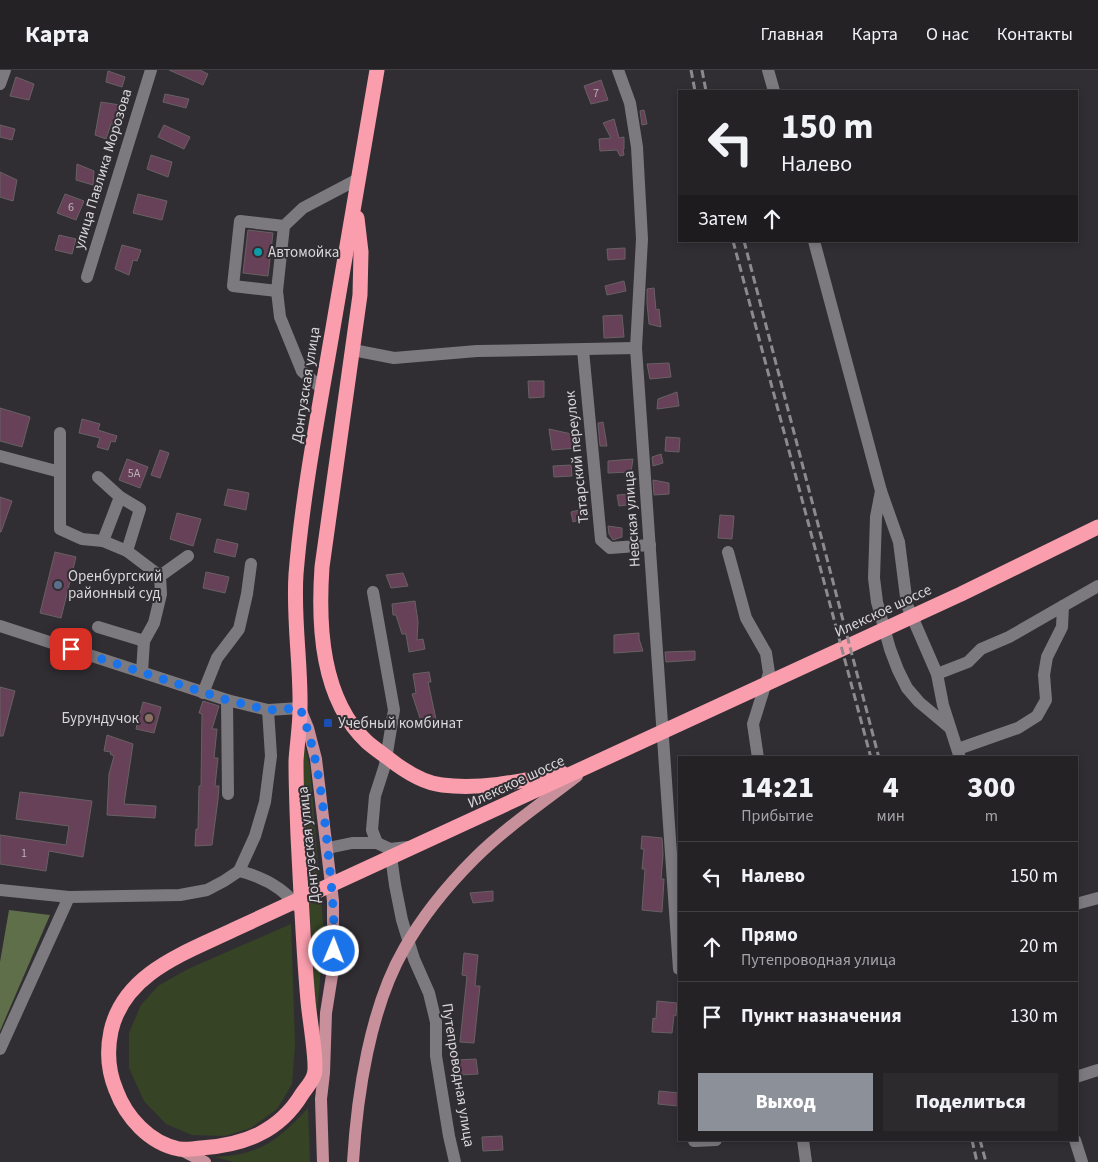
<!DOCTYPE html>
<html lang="ru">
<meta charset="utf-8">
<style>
body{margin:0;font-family:"Source Sans 3",sans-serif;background:#2d2a2e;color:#f1f3f6;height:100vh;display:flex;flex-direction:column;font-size:19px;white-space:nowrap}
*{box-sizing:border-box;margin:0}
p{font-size:16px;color:#a3a4a7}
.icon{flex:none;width:28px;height:28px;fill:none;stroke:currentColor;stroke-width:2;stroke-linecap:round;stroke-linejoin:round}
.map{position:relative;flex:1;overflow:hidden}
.details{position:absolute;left:678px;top:686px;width:400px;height:385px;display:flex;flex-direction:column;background:#252226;border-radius:0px;box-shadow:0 2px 8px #0003,0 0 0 1px #423f43}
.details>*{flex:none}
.top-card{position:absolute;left:678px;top:20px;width:400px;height:152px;border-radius:0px;box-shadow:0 2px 8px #0003,0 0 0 1px #423f43;background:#252226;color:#f1f3f6;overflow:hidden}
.pin{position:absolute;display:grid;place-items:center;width:42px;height:42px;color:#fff;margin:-21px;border-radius:10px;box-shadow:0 2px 8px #0006}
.me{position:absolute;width:55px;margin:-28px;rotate:1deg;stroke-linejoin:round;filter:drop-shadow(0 0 4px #0008)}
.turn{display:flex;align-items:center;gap:18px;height:105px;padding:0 20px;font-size:22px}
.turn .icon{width:65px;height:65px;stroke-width:2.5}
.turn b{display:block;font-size:35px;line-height:42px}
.then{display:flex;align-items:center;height:48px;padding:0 20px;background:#0003;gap:10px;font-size:19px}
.eta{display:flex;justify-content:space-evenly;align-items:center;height:85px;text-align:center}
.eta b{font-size:30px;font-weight:800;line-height:35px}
.primary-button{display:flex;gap:10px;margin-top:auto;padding:10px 20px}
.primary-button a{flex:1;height:58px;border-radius:0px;background:#8c9099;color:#fff;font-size:20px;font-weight:800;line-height:58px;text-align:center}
.primary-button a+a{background:#2d2a2e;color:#f1f3f6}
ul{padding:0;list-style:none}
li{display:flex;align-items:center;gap:15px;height:70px;padding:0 20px;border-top:1px solid #423f43}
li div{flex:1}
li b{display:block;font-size:19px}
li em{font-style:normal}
header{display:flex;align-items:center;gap:30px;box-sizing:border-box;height:70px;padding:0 25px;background:#252226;border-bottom:1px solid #423f43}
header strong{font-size:24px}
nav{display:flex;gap:28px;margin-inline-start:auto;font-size:18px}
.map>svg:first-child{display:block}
.green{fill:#364425}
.forest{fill:#5e6f49}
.building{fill:#664157;stroke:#676164}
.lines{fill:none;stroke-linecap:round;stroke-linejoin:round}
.minor{stroke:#7d7a7f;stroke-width:12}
.major{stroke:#c8909b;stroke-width:12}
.highway{stroke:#fa9ead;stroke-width:15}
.rail{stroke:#8d8a8e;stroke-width:3;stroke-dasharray:8 4;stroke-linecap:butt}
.route{stroke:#1a73e8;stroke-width:9;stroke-dasharray:0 16.2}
.culture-dot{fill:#0f9aa8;stroke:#312e33;stroke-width:2}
.service-dot{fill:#5c6f8a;stroke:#312e33;stroke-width:2}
.education-dot{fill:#8d6e63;stroke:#312e33;stroke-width:2}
.transit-dot{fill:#1a4fb4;stroke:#312e33;stroke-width:2}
.labels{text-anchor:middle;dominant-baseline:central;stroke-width:4;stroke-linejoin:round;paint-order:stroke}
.number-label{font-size:12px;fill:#bcb1b8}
.street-label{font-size:15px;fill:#d8d6d9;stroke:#312e33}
.poi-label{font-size:15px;fill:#d8d6d9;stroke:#312e33;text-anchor:start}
</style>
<header>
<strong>Карта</strong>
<nav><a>Главная</a><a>Карта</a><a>О нас</a><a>Контакты</a></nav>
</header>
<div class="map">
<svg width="1098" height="1092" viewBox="0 0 1098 1092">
<rect width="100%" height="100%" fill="#312e33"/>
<!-- green -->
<g class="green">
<polygon points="302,666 310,697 323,853 322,888 316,952 302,698"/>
<polygon points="291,854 295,974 292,1014 277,1039 251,1058 225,1066 192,1065 166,1054 144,1031 129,998 129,963 141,935 158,916 188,899"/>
<path d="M308 1038 310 1092H234L215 1087C260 1085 279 1070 308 1038Z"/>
</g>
<!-- forest -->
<polygon class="forest" points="9,840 50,845 0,961 0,892"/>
<!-- building -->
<g class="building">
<polygon points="169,0 200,0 208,4 203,15"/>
<polygon points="108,1 125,7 122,17 106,12"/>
<polygon points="16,7 34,14 29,30 10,26"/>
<polygon points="601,10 608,30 591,34 584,16"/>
<polygon points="165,24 189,29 186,38 163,32"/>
<polygon points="101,32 120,35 117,55 111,54 106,69 95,65"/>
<polygon points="644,40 647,54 642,55 640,41"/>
<polygon points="614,49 619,68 624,67 624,79 623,79 624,85 620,86 617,80 600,81 599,69 611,68 603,53"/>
<polygon points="0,55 15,59 12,70 0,67"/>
<polygon points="164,55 190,67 184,79 158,67"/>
<polygon points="151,85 172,92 168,107 147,99"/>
<polygon points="77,94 94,101 93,115 76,110"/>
<polygon points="0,102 17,110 13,131 0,127"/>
<polygon points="65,124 84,131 76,150 57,143"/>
<polygon points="138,124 167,131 162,150 133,143"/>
<polygon points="248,160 273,163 268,206 243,203"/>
<polygon points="59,165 76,169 72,184 55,180"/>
<polygon points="122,175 141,180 137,191 133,190 129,205 115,199"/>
<polygon points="625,178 625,189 608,190 607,179"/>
<polygon points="624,211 626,221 607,225 605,216"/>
<polygon points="654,218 656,240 659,239 661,257 649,254 647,233 647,219"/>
<polygon points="622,245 624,267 604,268 603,246"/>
<polygon points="669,293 671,307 650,309 647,294"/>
<polygon points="528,311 544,311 544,327 529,328"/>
<polygon points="677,322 679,336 657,339 658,329"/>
<polygon points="0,338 30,347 22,377 0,371"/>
<polygon points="82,349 100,354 98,360 117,366 115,372 111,371 108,380 97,377 100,368 79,363"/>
<polygon points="603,352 607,376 600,376 598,353"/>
<polygon points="549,359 576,365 577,378 552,380"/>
<polygon points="666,367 680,368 679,382 665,381"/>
<polygon points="160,380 169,383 160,408 151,405"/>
<polygon points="661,384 663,393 653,396 652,387"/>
<polygon points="127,389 148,397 140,418 119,410"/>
<polygon points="633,389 631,402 608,403 608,391"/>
<polygon points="571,395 572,406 554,407 553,396"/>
<polygon points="653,410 669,413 669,424 654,425"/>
<polygon points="228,419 249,423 246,440 224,435"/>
<polygon points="633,424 634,434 619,436 617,425"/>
<polygon points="0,427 12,431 1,462 0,462"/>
<polygon points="588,438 589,447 573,452 571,442"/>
<polygon points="177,443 201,449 193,476 170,469"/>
<polygon points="720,445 734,446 732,469 718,468"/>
<polygon points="608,456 622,458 622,467 613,470 609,464"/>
<polygon points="217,469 238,474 235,487 214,482"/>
<polygon points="55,482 76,487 61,548 40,543"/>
<polygon points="206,502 229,507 225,523 203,518"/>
<polygon points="403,503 408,516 391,518 386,505"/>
<polygon points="415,531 418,552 417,570 423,569 425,579 409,582 406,564 402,564 396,545 393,545 392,534"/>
<polygon points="639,563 639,569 643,581 614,583 614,565"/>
<polygon points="695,581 695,590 666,592 665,582"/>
<polygon points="429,602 431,612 428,612 436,649 421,651 412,624 416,623 413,604"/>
<polygon points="0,617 15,621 3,666 0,666"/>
<polygon points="203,631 219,636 212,659 217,659 214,688 218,688 215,716 219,716 218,729 212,775 195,776 196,759 198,759 199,716 201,716 202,644 199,643"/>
<polygon points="143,632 161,637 154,663 136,659"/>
<polygon points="107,665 133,674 124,734 156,736 155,748 107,745 109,704 114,686 110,684 111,682 104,681"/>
<polygon points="20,722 92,731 83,787 49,781 46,801 0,794 0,765 66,775 69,756 16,749"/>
<polygon points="642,766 662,768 663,785 661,809 664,809 662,842 642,840 645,799 642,799 644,779 641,779"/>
<polygon points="493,821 493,831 473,833 470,823"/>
<polygon points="464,883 478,885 475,916 480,916 474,973 460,972 467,906 462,905"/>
<polygon points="657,931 677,933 676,946 674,945 672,963 652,962 653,948 656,949"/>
<polygon points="476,989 478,1004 460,1005 458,990"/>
<polygon points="659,1021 679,1023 678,1036 658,1034"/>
<polygon points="502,1066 503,1080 483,1081 482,1067"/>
</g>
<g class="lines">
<!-- minor -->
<g class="minor">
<polyline points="618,0 630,33 637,77 642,169 636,278 679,899"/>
<polyline points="768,0 774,21"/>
<polyline points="0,14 5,0"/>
<polyline points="284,156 240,151 233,216 277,221 284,156 303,138 358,109"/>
<polyline points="814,171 881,421 899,472 907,535 937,604 943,635 960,688"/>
<polyline points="87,207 151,0"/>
<polyline points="277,221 280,247 302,301 322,319"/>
<polyline points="353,280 394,288 477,281 636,278"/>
<polyline points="583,280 601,470 610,478 650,475"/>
<polyline points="60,363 60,459 82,469 103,471 127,481 160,506 161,524 154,553 144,571 142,602"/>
<polyline points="0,386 60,402"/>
<polyline points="98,407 120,427 140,439 127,481"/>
<polyline points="881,421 876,447 874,508 877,532 890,579 898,600 907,618 919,632 950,658"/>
<polyline points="103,471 120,427"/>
<polyline points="728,482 746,548 766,583 769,603 753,654 758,688"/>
<polyline points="160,506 188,486"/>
<polyline points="373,522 394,640 385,695 375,726 372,760 377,773"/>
<polyline points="0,556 227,630 268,640 300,638"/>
<polyline points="98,557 144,571"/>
<polyline points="937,604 968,592 981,579 1009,567 1063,536"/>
<polyline points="203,623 217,588 239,559 247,524 251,494"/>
<polyline points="227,630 228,724"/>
<polyline points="958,679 1018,658 1037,646 1046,630 1044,605 1047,587 1062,557 1063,536 1098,516"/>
<polyline points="328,778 352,773 377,773 390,779 408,777"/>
<polyline points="390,779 395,815 402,850 414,889 429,923 436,952 436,986 449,1066 455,1092"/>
<polyline points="239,801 255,766 265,732 271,686 268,640"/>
<path d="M239 801C264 807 284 818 299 838"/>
<polyline points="0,820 69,827 180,825 207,820 224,811 239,801"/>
<polyline points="1076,834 1098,828"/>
<polyline points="0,979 69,827"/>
<polyline points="1076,1007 1098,1000"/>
<polyline points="694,1070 694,1071 716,1070"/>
<polyline points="803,1070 806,1092"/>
<polyline points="1075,1070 1082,1092"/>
</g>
<!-- major -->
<g class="major">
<polyline points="301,641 308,658 316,689 333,831 333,899 326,943 324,1003 321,1029 323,1092"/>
<polyline points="181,1080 205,1092"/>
<path d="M353 1092C357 1025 370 938 404 879 422 847 447 816 474 789 505 758 542 733 577 706"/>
</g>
<!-- highway -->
<g class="highway">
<path d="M377 0C362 84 349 168 334 252 320 335 303 419 296 504 293 549 301 594 300 639 300 656 297 674 296 691 296 716 297 741 298 766 301 821 303 876 308 931 309 946 318 995 314 1005 312 1012 306 1018 302 1024 279 1062 244 1075 201 1078 194 1079 186 1080 179 1079 149 1073 126 1047 116 1020 108 1001 107 980 111 961 124 903 185 883 233 860L961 524 1098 457"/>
<path d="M357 148 361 182 360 225 322 497C318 555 321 629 367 672 374 678 381 683 388 688 403 700 423 713 442 715 482 720 522 711 562 703"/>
</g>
<!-- rail -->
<g class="rail">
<polyline points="691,0 695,21"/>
<polyline points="702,0 706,21"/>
<polyline points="733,171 871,688"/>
<polyline points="744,171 879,688"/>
<polyline points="972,1070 977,1092"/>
<polyline points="980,1070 986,1092"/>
</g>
</g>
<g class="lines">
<!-- route -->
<path class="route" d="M71 579 227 630 268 640 300 638C316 679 321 719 326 762 330 802 335 841 334 881"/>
</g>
<!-- markers -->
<circle class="culture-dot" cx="258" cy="182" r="5"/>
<circle class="service-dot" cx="58" cy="515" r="5"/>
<circle class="education-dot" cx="149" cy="648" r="5"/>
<rect class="transit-dot" x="323" y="648" width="10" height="10" rx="2.5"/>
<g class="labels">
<!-- number labels -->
<g class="number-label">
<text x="596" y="23">7</text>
<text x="71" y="137">6</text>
<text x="134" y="403">5А</text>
<text x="24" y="783">1</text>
</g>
<!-- street labels -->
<g class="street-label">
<text transform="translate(103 99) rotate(-73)">улица Павлика Морозова</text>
<text transform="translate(306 315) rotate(-81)">Донгузская улица</text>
<text transform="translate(577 387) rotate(-96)">Татарский переулок</text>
<text transform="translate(632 449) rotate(-94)">Невская улица</text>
<text transform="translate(883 541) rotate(-25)">Илекское шоссе</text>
<text transform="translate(516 712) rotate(-25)">Илекское шоссе</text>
<text transform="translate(309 775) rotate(-96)">Донгузская улица</text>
<text transform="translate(458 1005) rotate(81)">Путепроводная улица</text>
</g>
<!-- poi labels -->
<g class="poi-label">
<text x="268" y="182">Автомойка</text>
<text x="68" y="506">Оренбургский<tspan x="68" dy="17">районный суд</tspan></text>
<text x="139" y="648" text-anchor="end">Бурундучок</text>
<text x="338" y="653">Учебный комбинат</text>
</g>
</g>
</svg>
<div class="pin" style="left:71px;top:579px;background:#d93025"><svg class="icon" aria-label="arrive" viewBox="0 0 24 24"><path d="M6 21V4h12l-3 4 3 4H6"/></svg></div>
<svg class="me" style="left:334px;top:881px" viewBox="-20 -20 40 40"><circle r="17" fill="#1a73e8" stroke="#fff" stroke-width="3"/><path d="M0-11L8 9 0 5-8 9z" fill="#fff"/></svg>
<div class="top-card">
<div class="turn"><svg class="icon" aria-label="left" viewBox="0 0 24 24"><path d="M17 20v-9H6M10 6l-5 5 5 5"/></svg><div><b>150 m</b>Налево</div></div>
<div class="then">Затем<svg class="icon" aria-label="ahead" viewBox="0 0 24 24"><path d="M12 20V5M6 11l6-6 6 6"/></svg></div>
</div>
<section class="details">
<div class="eta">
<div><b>14:21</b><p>Прибытие</p></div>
<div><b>4</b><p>мин</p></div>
<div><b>300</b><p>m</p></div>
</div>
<ul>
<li><svg class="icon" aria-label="left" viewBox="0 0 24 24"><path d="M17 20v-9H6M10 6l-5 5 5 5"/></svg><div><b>Налево</b></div><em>150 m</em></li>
<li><svg class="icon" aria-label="ahead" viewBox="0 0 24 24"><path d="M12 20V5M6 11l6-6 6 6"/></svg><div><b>Прямо</b><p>Путепроводная улица</p></div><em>20 m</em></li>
<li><svg class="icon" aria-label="arrive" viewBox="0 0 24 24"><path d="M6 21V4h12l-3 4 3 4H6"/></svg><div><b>Пункт назначения</b></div><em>130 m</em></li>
</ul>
<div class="primary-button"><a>Выход</a><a>Поделиться</a></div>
</section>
</div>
